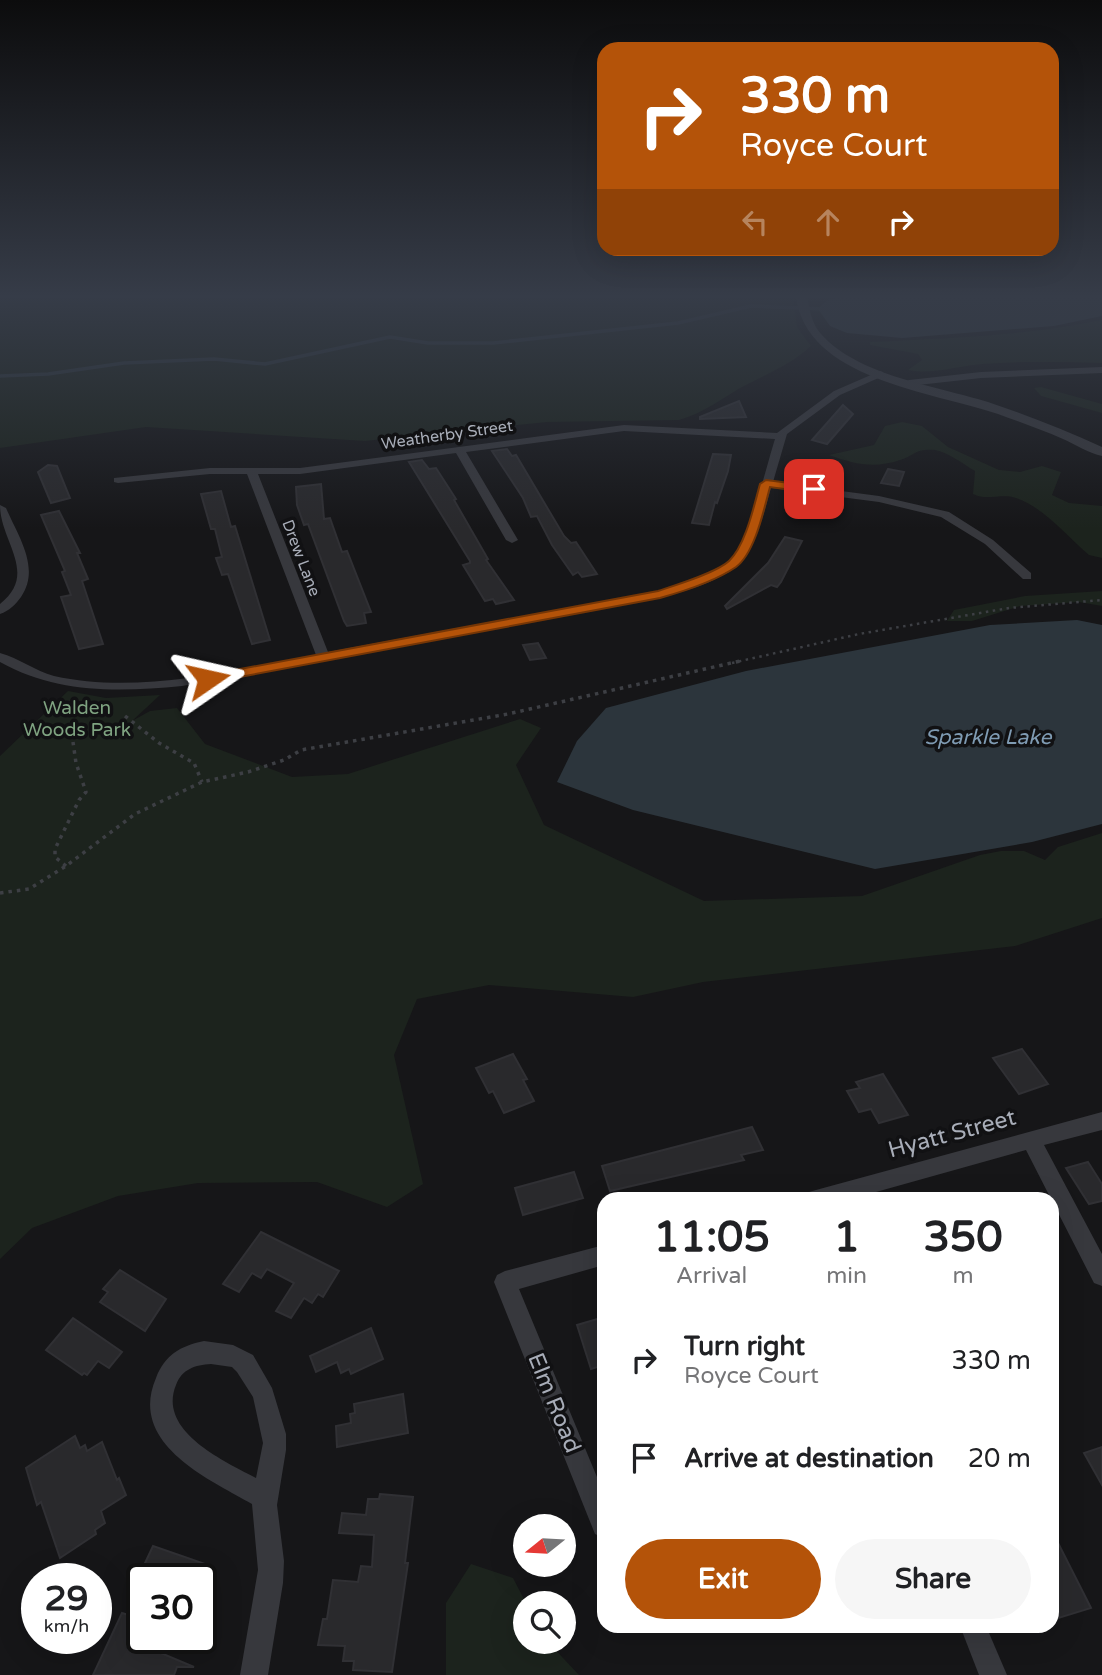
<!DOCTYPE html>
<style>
body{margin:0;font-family:"Varela Round",sans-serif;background:#f6f6f6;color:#202124;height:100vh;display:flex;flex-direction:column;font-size:26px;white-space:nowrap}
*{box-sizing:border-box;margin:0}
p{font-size:23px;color:#757577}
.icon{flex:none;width:38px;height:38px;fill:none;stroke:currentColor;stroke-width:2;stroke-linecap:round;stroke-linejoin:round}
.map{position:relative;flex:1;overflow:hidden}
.sheet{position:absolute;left:597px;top:1192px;width:462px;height:441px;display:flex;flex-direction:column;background:#fff;border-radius:21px;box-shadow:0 7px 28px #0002}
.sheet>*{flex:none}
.guide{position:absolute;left:597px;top:42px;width:462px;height:214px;border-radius:21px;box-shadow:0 7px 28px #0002;background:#b45309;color:#fff;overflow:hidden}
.needle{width:46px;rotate:252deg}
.tools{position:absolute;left:513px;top:1514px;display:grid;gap:14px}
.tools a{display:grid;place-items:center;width:63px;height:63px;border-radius:50%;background:#fff;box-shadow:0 7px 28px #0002;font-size:35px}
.speed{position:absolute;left:21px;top:1563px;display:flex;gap:14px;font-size:35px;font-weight:700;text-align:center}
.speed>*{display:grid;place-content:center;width:91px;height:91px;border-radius:50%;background:#fff;box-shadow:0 7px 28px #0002;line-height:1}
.speed small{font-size:18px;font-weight:400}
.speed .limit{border:4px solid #111;border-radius:10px;background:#fff;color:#111}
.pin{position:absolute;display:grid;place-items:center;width:60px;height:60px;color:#fff;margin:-30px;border-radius:14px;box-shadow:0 4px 10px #0006}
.me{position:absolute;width:77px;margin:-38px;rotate:79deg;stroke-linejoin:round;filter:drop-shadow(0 0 5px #0008)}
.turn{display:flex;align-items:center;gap:24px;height:147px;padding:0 28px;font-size:32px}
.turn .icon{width:91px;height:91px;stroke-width:2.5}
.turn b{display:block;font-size:49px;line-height:60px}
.lanes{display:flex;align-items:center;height:66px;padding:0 28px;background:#0003;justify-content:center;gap:35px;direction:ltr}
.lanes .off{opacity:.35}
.eta{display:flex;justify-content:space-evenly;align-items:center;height:119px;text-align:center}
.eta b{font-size:42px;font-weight:800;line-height:49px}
.primary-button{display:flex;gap:14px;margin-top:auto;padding:14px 28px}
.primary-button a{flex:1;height:80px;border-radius:42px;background:#b45309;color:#fff;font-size:28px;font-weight:800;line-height:80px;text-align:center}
.primary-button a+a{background:#f6f6f6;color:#202124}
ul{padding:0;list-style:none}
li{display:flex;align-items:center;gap:21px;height:98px;padding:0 28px}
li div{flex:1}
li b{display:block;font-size:26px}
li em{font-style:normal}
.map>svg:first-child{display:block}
.green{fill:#1c231d}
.water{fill:#2c353c}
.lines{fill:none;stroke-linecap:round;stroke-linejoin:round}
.stream{stroke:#2c353c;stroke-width:3.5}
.building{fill:#29292c;stroke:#303034;stroke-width:2}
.path-far1{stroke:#3d3f44;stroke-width:2.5;stroke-dasharray:2.5 4.5;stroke-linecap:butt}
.path{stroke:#3d3f44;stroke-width:3.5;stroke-dasharray:3.5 5;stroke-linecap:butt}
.minor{fill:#37383d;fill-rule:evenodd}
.tertiary{fill:#37383d;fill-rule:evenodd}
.route{fill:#b45309;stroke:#753606;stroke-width:2}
.labels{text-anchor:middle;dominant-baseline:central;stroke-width:7;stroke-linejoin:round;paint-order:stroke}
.far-street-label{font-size:16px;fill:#a8adb8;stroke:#111113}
.park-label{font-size:19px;fill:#7fa381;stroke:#111113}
.water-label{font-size:21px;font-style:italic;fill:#7f9bb3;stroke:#111113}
.near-street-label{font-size:23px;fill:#a8adb8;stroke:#111113}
</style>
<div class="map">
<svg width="1102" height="1675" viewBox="0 0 1102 1675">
<rect width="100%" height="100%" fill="#161618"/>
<!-- green -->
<g class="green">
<path d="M0 295H793L797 327 811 346C792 364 767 374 744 386 722 398 704 413 679 420L547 422 365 441 146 427 0 448Z"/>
<path d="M1102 320V363C1062 362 1023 361 983 364 958 366 933 375 908 370L922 360 918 354 870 345V342C947 338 1025 336 1102 320Z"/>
<polygon points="1041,387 1102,404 1102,413 1041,396 1034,388"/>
<path d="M902 422 922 426 948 447 999 470 1020 472 1042 466 1061 472 1052 495 1069 503 1102 506V558L1089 555C1067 536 1043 507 1016 498 1002 493 987 501 973 494L975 471C963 464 948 452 935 450 916 448 915 455 900 460 874 469 854 464 829 455L874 445 885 426Z"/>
<polygon points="1102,591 1102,606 1079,602 1020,606 972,621 947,621 954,610 1025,596"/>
<polygon points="68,691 106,698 160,695 132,721 150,711 177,708 205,744 292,777 348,774 520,719 541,728 516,765 544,825 704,901 862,896 980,855 1001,851 1024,851 1045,860 1058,847 1102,833 1102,918 1015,946 703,982 633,997 489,985 417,999 394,1055 423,1184 387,1207 317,1182 198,1183 118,1196 32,1228 0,1259 0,756"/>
<polygon points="471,1564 513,1578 526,1603 525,1642 548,1642 579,1675 446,1675 446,1603"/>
</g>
<!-- water -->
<g class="water">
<polygon points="855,295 1102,295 1102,316 1054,326 902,338 847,333 830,326 818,309 827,300"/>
<polygon points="1077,620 1102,625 1102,824 1032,842 875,869 633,810 557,782 577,741 606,708 746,671 990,625"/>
</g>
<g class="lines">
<!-- stream -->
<polyline class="stream" points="0,376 48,374 124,363 214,359 265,364 390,337 428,343 493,343 678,323 751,306 826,309"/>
</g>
<!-- building -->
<g class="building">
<polygon points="739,401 746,417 700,419 700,417"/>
<polygon points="843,405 853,414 827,444 812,440"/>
<polygon points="507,449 512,456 516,455 564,536 571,543 576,542 597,574 582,577 578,572 573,575 552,545 537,516 531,517 523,498 492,451"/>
<polygon points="713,454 731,455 728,471 717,503 715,502 709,525 692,523"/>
<polygon points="422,460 429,469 436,468 456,499 454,500 488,559 486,560 514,600 496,604 493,599 485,601 463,565 470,563 470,561 409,462"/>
<polygon points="48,465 57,466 70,498 51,503 38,472"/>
<polygon points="888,469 904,472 899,486 881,483"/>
<polygon points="321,484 324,519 330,518 342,552 347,551 371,612 364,613 366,623 347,626 344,621 308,524 304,525 297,505 296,487"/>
<polygon points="221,491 231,527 235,526 270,640 252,644 228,574 222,575 216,558 222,557 215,529 211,529 201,494"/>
<polygon points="59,511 80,553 77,553 88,579 82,581 103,644 79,649 61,597 71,595 62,572 65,571 41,515"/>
<polygon points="785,537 802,541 781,582 777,587 771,585 727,609 725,606 768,563"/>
<polygon points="538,643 546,658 530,660 523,645"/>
<polygon points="1022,1049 1048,1084 1019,1094 993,1058"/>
<polygon points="513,1054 527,1079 523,1080 534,1101 504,1113 493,1091 489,1093 476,1068"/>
<polygon points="883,1074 908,1115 879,1123 871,1109 859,1112 847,1091 860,1088 856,1082"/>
<polygon points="752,1127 763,1150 741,1155 744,1160 610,1191 602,1166"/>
<polygon points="1088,1162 1102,1184 1102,1201 1089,1204 1066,1168"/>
<polygon points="574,1172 583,1198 523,1215 515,1188"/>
<polygon points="261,1232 339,1271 323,1297 318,1294 312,1303 304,1298 291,1318 276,1311 294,1283 267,1269 261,1278 252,1273 239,1292 223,1284"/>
<polygon points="120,1270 166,1299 145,1331 100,1302 108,1292 103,1289"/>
<polygon points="604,1317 604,1365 591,1369 577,1325"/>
<polygon points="73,1318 122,1352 109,1368 98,1361 87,1375 84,1373 82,1375 46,1350"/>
<polygon points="371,1328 383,1359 351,1374 349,1369 341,1373 337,1362 316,1372 310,1356"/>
<polygon points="403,1394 408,1433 337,1447 336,1426 351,1423 350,1414 355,1413 354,1404"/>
<polygon points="75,1436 80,1448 85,1445 87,1451 102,1442 117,1480 119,1478 126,1495 101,1511 105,1523 95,1530 96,1534 60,1558 41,1502 37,1505 26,1468"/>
<polygon points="1102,1447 1102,1485 1084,1453"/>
<polygon points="380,1494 413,1497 405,1563 408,1563 392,1672 353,1670 354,1661 343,1661 345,1646 318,1645 323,1619 327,1619 333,1580 358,1582 361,1566 372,1567 374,1535 339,1533 342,1513 366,1515 368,1499 379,1499"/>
<polygon points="1052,1531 1091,1608 1052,1620"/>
<polygon points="153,1546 208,1565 202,1578 138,1578"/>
<polygon points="122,1613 142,1619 142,1638 161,1638 156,1651 194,1667 177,1667 174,1675 93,1675"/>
</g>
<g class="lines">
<!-- path-far1 -->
<polyline class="path-far1" points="732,663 859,634 1009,608 1102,600"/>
<!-- path -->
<g class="path">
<polyline points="125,716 159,743 194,763 202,782"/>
<polyline points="66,866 55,857 55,849 79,800 86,792 76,763 73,742"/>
<polyline points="0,893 29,889 66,866 135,814 202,782 248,772 284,760 301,750 508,714 740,661"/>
</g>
<!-- minor -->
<g class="minor">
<polygon points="1102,367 1102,373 981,378 909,386 904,383 909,380 981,372"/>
<path d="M880 371 883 372V376L840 395 787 434 773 482 879 496 949 512 993 540 1031 573V579H1023L985 544 941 517 879 502 771 488C765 509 754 554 736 567 715 583 685 591 660 598L182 686C119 692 57 694 0 662V653C19 658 35 671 54 676 139 695 232 670 316 655L247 474H210L118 483 114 482V478L210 468H300L624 425 777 433 834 391ZM624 431 775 439C766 467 749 543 729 561 716 573 676 586 658 591L328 652 258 474H300L456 453 506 540 512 543 518 540 466 452Z"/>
<path d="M0 505 6 508C18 536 41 568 21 597 16 604 9 611 0 614V604C39 573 0 542 0 505Z"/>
<polygon points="1102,1112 1102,1130 1044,1145 1102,1254 1102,1286 1094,1283 1026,1150 851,1199 806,1199 809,1192 816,1190"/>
<polygon points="604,1245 604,1265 519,1289 604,1494 604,1538 595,1534 494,1282 497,1275 505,1271"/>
<path d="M204 1341 233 1345 253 1355 272 1388 286 1434V1450L277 1505 284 1561 283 1583 268 1675H240L258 1570 252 1504C206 1478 128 1443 156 1378 165 1355 180 1346 204 1341ZM211 1364 232 1367 237 1372 253 1397 263 1443 256 1478C224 1461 157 1431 176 1385 182 1369 195 1365 211 1364Z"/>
<polygon points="960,1626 986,1626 1007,1675 979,1675"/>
</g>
<!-- tertiary -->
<path class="tertiary" d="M796 295H807C809 309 812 324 821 334 858 376 937 386 988 402 1027 415 1065 430 1102 447V456C1089 453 1076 445 1063 439 1042 430 1020 422 998 414 933 392 804 379 796 295Z"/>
</g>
<!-- sky -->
<linearGradient id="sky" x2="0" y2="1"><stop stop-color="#0c0c0d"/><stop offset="0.56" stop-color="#363c48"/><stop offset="1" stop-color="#363c48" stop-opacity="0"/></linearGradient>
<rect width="1102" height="529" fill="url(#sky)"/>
<!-- route -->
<path class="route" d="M766 480 814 486 819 489 814 493 770 487C764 509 755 553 736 567 714 582 685 591 660 598L208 683 201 679 208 675 658 591C676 585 716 573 729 561 746 545 754 505 760 484Z"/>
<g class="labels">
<!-- far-street labels -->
<g class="far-street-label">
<text transform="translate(447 435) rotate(-8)">Weatherby Street</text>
<text transform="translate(301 558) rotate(69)">Drew Lane</text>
</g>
<!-- park labels -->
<g class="park-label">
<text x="77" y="708">Walden<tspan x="77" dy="22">Woods Park</tspan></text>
</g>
<!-- water labels -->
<g class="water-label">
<text x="988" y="737">Sparkle Lake</text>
</g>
<!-- near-street labels -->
<g class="near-street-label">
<text transform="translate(952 1134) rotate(-15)">Hyatt Street</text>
<text transform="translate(554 1403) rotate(68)">Elm Road</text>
</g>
</g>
</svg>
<div class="tools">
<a><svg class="needle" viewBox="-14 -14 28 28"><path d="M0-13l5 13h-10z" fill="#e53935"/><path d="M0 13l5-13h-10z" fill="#757577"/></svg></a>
<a><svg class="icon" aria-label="search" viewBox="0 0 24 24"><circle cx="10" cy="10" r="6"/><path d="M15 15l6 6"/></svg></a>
</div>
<div class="speed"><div>29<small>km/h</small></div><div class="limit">30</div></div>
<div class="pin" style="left:814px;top:489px;background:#d93025"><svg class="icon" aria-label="arrive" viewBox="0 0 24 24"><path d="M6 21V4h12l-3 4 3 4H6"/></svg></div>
<svg class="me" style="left:208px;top:679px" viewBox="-20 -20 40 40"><path d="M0-17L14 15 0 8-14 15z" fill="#b45309" stroke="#fff" stroke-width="4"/></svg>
<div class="guide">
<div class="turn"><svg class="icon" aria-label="right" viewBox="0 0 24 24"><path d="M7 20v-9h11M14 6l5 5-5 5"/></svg><div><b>330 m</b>Royce Court</div></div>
<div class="lanes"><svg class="icon off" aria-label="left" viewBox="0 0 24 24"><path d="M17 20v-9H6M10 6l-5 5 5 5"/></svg><svg class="icon off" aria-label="ahead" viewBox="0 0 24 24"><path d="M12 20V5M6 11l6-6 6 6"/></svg><svg class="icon" aria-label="right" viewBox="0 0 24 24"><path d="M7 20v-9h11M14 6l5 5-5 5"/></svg></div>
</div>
<section class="sheet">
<div class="eta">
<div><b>11:05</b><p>Arrival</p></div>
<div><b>1</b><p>min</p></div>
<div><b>350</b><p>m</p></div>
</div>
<ul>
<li><svg class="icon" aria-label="right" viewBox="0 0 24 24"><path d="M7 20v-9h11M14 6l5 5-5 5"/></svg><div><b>Turn right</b><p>Royce Court</p></div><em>330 m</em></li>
<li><svg class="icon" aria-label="arrive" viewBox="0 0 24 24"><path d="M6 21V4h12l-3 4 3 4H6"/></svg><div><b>Arrive at destination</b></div><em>20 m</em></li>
</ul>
<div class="primary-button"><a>Exit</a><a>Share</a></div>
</section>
</div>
